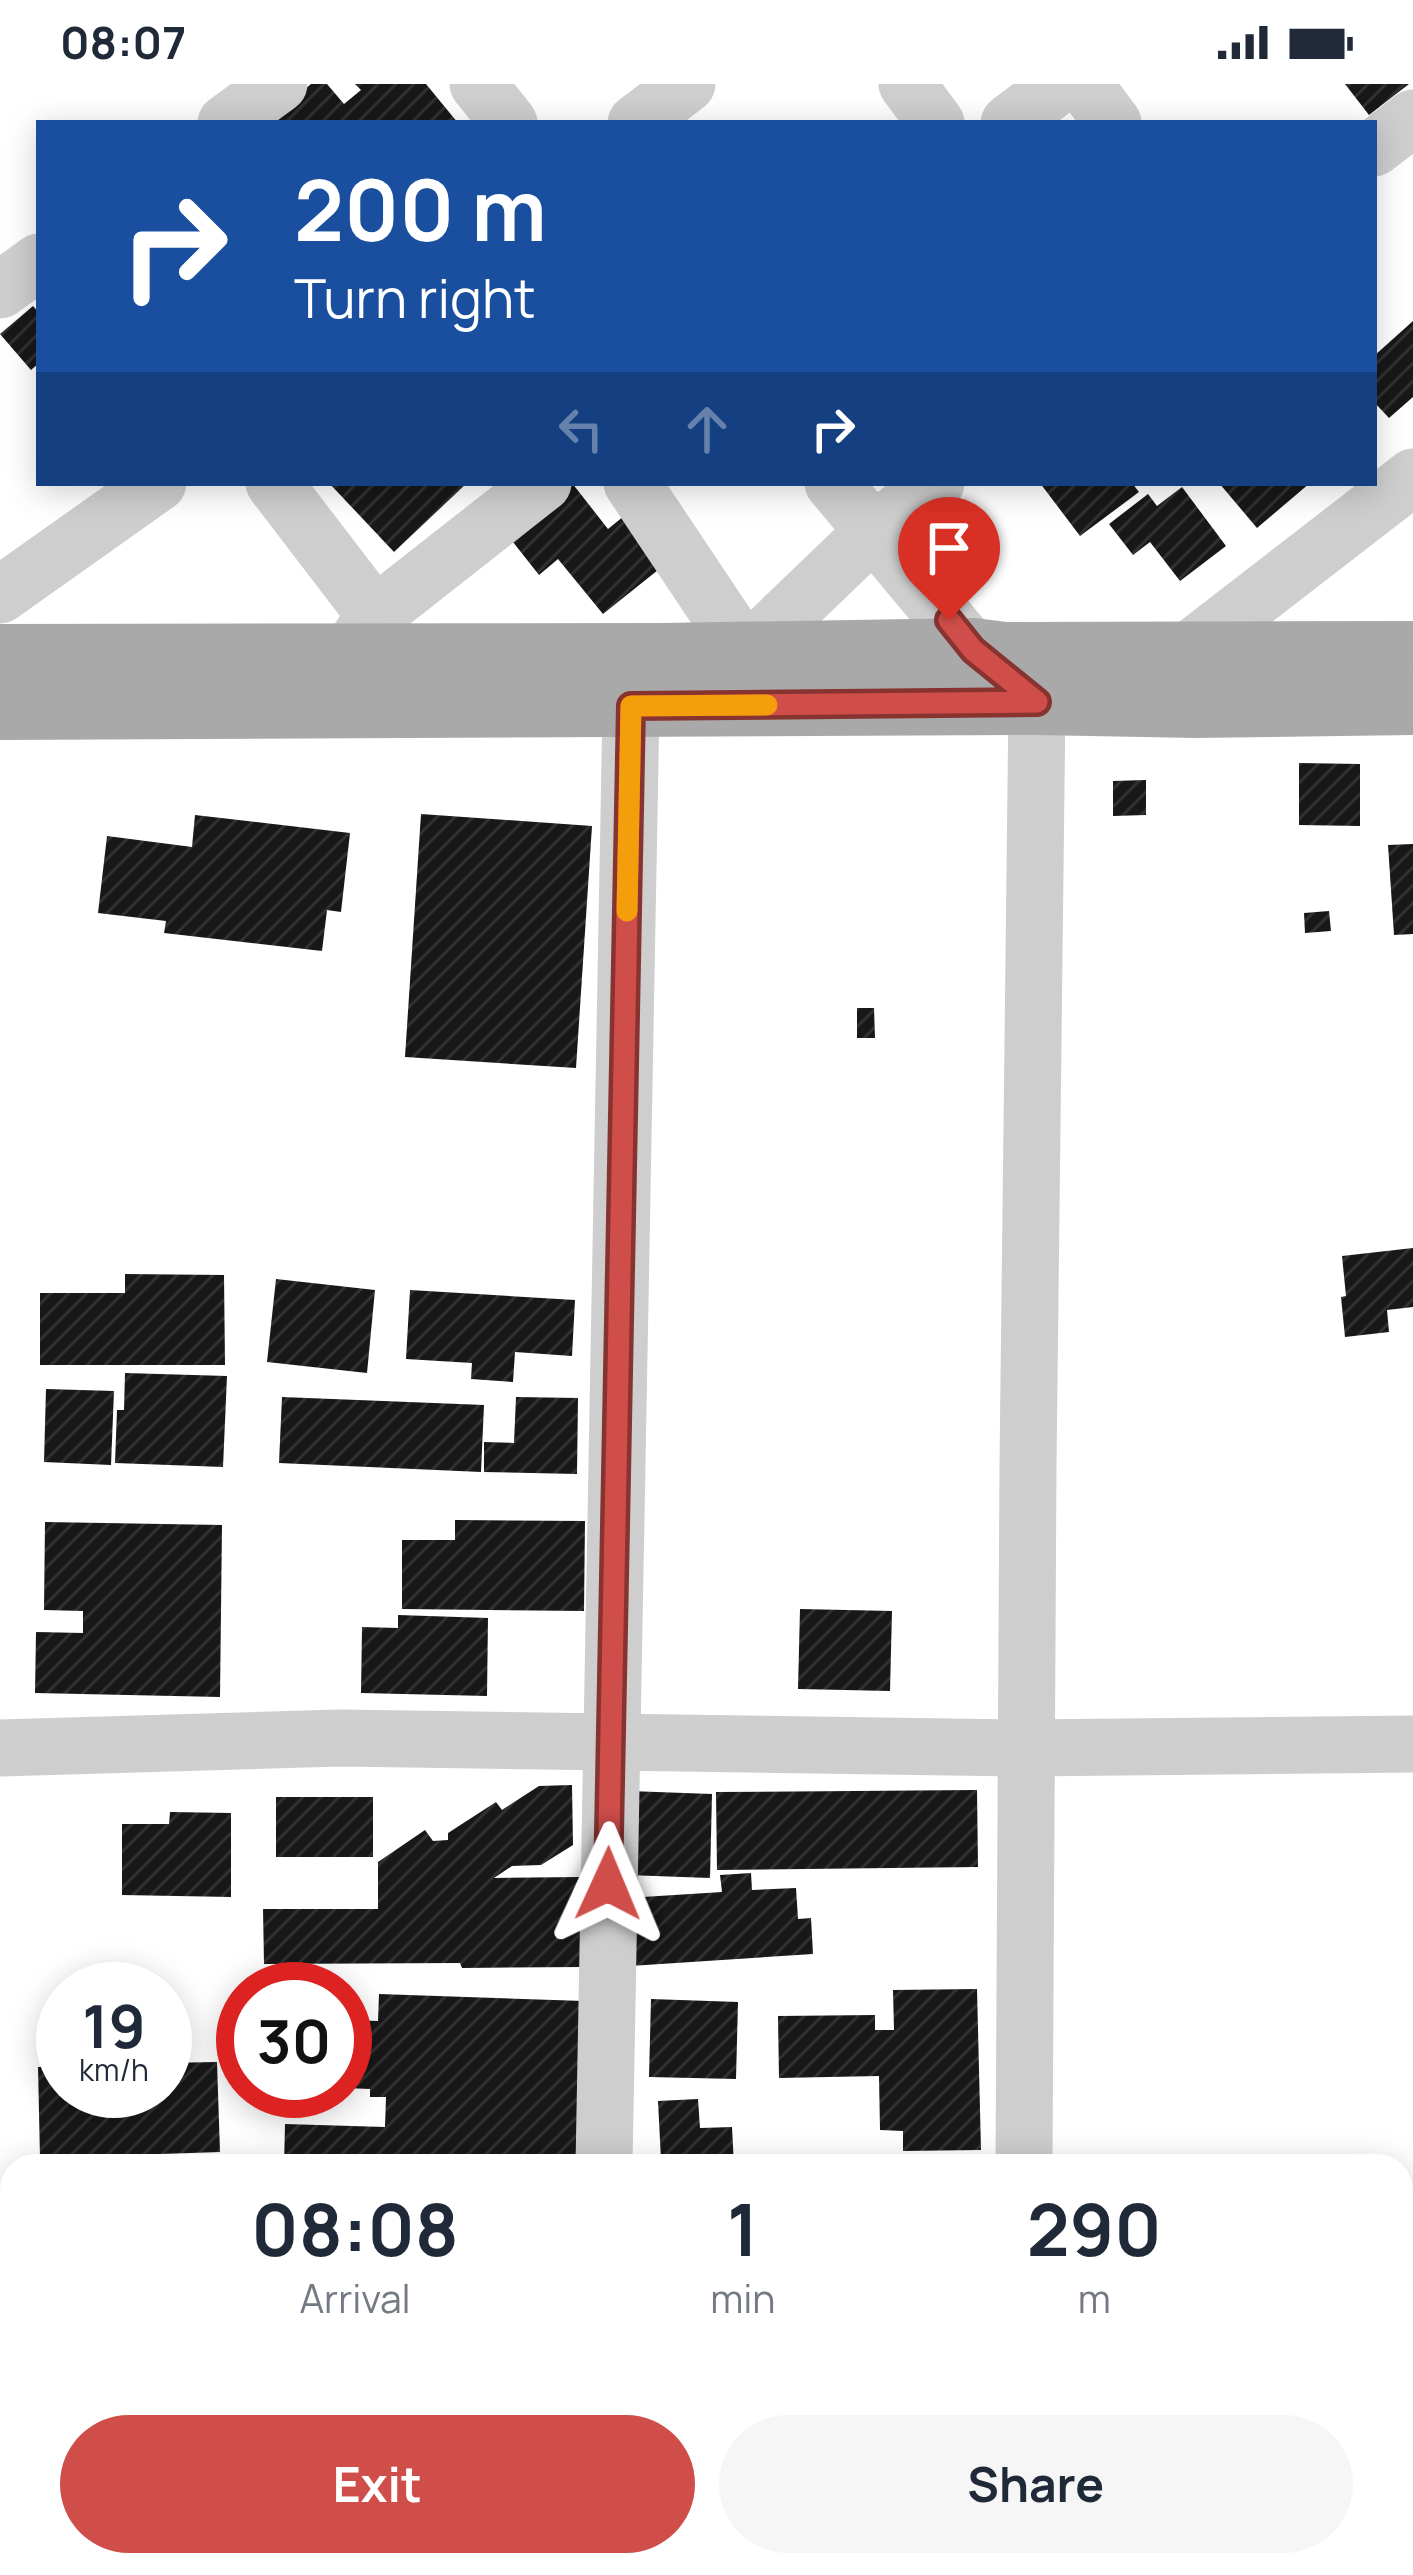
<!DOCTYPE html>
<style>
body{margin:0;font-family:Manrope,sans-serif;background:#f6f6f7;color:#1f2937;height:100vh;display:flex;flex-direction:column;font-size:45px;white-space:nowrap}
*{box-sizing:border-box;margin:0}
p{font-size:39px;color:#747a83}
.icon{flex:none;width:66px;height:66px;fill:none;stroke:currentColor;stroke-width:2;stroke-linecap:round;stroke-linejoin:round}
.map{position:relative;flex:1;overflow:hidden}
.details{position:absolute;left:0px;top:2070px;width:1413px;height:423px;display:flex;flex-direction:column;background:#fff;border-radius:36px 36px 0 0;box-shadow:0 6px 30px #0003}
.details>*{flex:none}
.top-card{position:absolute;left:36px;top:36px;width:1341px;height:366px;border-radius:0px;box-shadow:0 6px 30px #0003;background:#1a4fa0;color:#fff;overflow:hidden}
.speed{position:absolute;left:36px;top:1878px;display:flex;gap:24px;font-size:60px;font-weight:700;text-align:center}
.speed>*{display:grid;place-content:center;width:156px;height:156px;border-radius:50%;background:#fff;box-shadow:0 6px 30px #0003;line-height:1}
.speed small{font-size:30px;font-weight:400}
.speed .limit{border:18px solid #d22;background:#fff;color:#111}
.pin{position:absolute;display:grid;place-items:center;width:102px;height:102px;color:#fff;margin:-123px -51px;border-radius:50% 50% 50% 0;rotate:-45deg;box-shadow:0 0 12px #0007}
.pin .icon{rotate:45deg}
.me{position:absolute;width:132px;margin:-66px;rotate:1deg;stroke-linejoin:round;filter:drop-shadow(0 0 9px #0008)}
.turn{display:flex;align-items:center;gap:42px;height:252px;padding:0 60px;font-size:54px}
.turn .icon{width:156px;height:156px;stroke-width:2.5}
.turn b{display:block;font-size:84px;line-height:102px}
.lanes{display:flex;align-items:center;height:114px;padding:0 60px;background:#0003;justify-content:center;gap:60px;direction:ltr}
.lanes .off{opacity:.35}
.eta{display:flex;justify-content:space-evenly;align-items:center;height:204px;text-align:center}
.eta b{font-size:72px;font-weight:700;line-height:84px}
.cta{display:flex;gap:24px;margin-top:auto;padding:24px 60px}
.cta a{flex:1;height:138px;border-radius:72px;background:#d04e4a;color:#fff;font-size:48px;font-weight:700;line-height:138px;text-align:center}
.cta a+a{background:#f6f6f7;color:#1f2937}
.status{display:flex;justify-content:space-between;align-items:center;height:84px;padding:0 60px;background:#fff;direction:ltr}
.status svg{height:33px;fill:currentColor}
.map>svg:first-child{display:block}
.building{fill:url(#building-hatch)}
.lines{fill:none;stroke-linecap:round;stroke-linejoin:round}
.minor{stroke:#cecece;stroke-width:57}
.major{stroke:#a9a9a9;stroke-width:66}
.route-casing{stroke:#873330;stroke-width:30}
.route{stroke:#d04e4a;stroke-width:21}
.slow{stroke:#f59e0b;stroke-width:21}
</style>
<div class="status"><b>08:07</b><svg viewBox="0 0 49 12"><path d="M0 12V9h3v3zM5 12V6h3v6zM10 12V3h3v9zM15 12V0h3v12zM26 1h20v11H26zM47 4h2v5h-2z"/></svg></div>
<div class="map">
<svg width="1413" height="2491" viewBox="0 0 1413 2491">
<defs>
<pattern id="building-hatch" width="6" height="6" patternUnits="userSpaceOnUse" patternTransform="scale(3)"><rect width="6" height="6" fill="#181818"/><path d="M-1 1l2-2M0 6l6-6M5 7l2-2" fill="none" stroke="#313131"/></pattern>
</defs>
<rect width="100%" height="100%" fill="#fff"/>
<!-- building -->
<g class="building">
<polygon points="311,0 327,0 344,20 361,6 355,0 426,0 458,39 276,39 271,33"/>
<polygon points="1345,0 1409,0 1369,31"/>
<polygon points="33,222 39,229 39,279 31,286 0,250"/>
<polygon points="1413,237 1413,313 1389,334 1374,318 1374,272"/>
<polygon points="329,399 467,399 394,468"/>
<polygon points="566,399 572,399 608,445 624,432 663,482 603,530 558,475 539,491 505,448"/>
<polygon points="1040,399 1132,399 1139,408 1080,452"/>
<polygon points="1219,399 1310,399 1257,444"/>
<polygon points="1182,403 1226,462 1180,497 1150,458 1133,471 1109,440 1148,410 1157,422"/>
<polygon points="1299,679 1360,680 1360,742 1299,741"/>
<polygon points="1146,696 1146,731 1113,732 1113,697"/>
<polygon points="421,730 592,742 576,984 405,973"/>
<polygon points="195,731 350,749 341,828 327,826 322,867 164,849 166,837 98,829 107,752 192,763"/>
<polygon points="1413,760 1413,850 1394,851 1388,761"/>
<polygon points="1329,827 1331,847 1305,849 1304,829"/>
<polygon points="857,924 874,924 875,954 857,954"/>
<polygon points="1413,1164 1413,1223 1387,1226 1389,1248 1345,1253 1341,1213 1346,1212 1342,1172"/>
<polygon points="125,1190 224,1191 225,1281 40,1281 40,1209 125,1209"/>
<polygon points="276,1195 375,1206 367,1289 267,1278"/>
<polygon points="410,1206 575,1216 572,1272 515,1268 513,1298 471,1295 472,1279 406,1275"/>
<polygon points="125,1289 227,1292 223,1383 115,1379 117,1326 124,1326"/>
<polygon points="46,1305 114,1307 111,1381 44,1378"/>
<polygon points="282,1313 484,1321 481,1388 279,1379"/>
<polygon points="516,1313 578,1314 577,1390 484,1388 484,1358 514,1359"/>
<polygon points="455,1436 585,1437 584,1527 402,1525 402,1456 455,1456"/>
<polygon points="45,1438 222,1441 220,1613 35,1609 36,1548 83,1549 83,1527 44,1526"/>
<polygon points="800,1525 892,1527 890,1607 798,1605"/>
<polygon points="398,1531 488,1534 487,1612 361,1609 362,1543 398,1544"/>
<polygon points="572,1701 573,1761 541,1781 512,1782 494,1794 581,1793 582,1883 462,1884 460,1879 264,1880 263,1825 378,1825 378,1778 425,1746 433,1757 448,1756 448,1749 496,1718 502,1726 539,1702"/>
<polygon points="977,1706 978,1783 717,1786 716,1708"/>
<polygon points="629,1707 712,1710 710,1794 627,1791"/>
<rect x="276" y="1713" width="97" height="60"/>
<polygon points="170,1728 231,1729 231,1813 122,1811 122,1740 169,1740"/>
<polygon points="751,1789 752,1806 796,1804 798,1835 811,1834 813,1870 630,1882 627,1814 722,1808 720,1791"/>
<polygon points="977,1905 981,2066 903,2067 903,2047 880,2046 879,1992 779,1994 778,1932 875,1931 875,1946 894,1946 893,1906"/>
<polygon points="379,1910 584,1917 579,2082 284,2082 285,2040 385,2043 386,2013 370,2013 370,2005 345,2004 345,1936 378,1937"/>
<polygon points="651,1915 738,1918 736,1995 649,1993"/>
<polygon points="217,1978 220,2068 40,2074 38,1983 63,1983 63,2007 165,2007 165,1979"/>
<polygon points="698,2015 700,2044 732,2043 734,2082 627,2082 626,2077 661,2076 658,2017"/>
<polygon points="585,2481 585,2491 331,2491 331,2487"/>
</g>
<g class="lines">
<!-- minor -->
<g class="minor">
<polyline points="478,0 509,39"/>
<polyline points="907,0 936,39"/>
<polyline points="1084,0 1113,39"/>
<polyline points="226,39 279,0"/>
<polyline points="636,39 687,0"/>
<polyline points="1009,39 1060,0"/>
<polyline points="1374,64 1413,34"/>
<polyline points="0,206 39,178"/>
<polyline points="274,399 375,531"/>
<polyline points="632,399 746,570 875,446 936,399"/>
<polyline points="833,399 973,567 1037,618 1028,1381 1024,2082"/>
<polyline points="0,511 158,399"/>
<polyline points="1184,570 1413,393"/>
<polyline points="326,604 375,531 543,399"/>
<polyline points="0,1664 340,1654 1025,1664 1413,1660"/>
<polyline points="604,2082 631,622"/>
<polyline points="598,2491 599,2481"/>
<polyline points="1023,2491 1023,2481"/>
</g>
<!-- major -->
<g class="major">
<polyline points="0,573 662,572 973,567 1005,571 1413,570"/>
<polyline points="0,623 1037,618 1196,621 1413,618"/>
</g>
</g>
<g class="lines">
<defs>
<polyline id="route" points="608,1800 631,622 1037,618 973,566 949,536"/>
</defs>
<!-- route casing -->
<use href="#route" class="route-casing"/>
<!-- route -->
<use href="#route" class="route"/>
<!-- slow -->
<polyline class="slow" points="627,827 631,622 767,621"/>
</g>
</svg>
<div class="speed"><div>19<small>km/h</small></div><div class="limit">30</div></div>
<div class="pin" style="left:949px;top:536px;background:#d93025"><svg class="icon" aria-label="arrive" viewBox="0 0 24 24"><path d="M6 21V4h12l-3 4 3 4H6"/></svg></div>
<svg class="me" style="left:608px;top:1800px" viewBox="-20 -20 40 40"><path d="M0-17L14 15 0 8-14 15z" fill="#d04e4a" stroke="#fff" stroke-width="4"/></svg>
<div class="top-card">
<div class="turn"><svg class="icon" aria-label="right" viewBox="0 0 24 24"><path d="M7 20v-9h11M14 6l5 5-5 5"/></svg><div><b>200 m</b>Turn right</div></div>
<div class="lanes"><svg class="icon off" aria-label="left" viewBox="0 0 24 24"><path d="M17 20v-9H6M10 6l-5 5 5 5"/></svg><svg class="icon off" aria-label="ahead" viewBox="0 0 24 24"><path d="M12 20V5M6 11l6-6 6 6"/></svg><svg class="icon" aria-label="right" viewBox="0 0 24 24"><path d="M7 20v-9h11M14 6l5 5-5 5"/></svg></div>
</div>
<section class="details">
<div class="eta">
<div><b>08:08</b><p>Arrival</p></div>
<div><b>1</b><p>min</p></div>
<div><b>290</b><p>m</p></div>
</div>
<div class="cta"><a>Exit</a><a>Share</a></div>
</section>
</div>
